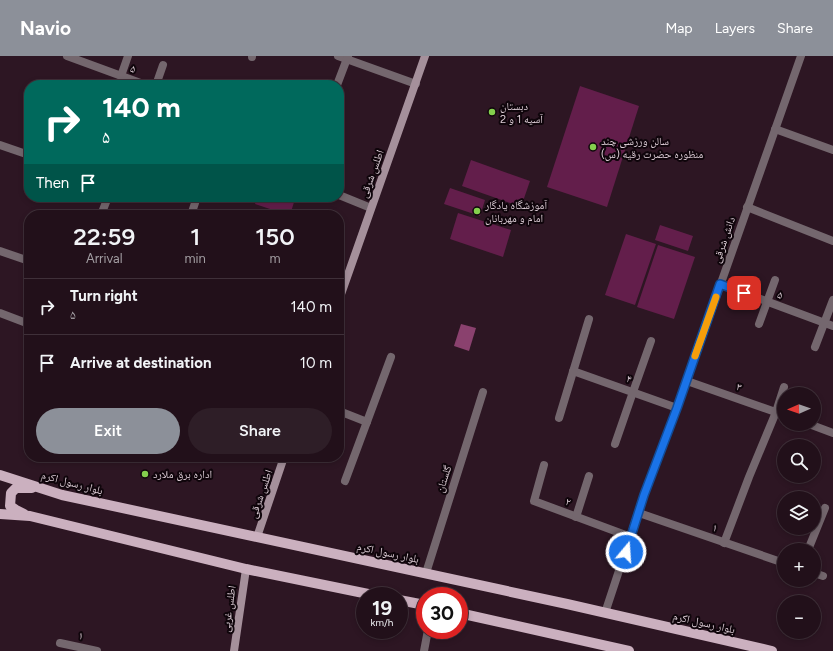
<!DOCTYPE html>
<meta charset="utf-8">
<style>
body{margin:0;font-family:Figtree,"Noto Naskh Arabic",sans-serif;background:#2e1e27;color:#f1f3f6;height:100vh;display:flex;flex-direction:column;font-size:15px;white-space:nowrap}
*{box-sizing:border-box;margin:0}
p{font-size:13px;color:#a29da2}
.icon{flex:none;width:22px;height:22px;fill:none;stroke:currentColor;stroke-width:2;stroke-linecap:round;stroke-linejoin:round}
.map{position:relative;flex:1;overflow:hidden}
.drawer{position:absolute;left:24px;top:154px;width:320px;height:252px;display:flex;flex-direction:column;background:#22101a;border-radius:16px;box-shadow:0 2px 6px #0003,0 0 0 1px #3f3039}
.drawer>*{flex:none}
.hud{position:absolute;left:24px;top:24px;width:320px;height:122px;border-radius:16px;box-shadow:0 2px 6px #0003,0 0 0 1px #3f3039;background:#00695c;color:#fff;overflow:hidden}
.needle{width:26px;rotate:268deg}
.buttons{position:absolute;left:777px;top:331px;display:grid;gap:8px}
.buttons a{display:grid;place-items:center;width:44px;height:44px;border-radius:50%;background:#22101a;box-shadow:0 2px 6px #0003,0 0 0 1px #3f3039;font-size:20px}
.speed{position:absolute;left:356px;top:531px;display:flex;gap:8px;font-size:20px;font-weight:700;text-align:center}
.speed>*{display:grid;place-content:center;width:52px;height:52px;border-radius:50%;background:#22101a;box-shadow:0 2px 6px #0003,0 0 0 1px #3f3039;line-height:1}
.speed small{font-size:10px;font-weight:400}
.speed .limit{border:6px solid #d22;background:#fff;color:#111}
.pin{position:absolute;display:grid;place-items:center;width:34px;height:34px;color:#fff;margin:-17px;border-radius:8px;box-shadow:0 2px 6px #0006}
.me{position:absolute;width:44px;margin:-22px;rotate:18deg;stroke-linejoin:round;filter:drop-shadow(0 0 3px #0008)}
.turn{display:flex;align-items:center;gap:14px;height:84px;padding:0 12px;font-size:18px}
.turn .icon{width:52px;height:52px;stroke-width:2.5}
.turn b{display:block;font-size:28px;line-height:34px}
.then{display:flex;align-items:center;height:38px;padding:0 12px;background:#0003;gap:8px;font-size:15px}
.eta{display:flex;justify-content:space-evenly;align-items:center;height:68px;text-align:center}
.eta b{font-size:24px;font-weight:600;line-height:28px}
.action{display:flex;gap:8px;margin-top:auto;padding:8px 12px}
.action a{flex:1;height:46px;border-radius:24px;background:#8c9099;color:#fff;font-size:16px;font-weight:600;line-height:46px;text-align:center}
.action a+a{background:#2e1e27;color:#f1f3f6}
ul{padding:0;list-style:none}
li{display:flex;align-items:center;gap:12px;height:56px;padding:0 12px;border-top:1px solid #3f3039}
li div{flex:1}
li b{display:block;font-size:15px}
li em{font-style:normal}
header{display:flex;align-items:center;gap:24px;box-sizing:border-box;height:56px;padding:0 20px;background:#8c9099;color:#fff}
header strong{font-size:19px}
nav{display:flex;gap:22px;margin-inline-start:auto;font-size:14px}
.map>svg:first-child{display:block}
.green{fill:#631e4b}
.water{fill:#8a416e}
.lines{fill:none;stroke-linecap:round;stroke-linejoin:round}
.street{stroke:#74676e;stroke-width:8}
.secondary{stroke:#a5909b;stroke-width:8}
.primary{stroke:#cbb0bf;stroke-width:10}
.route-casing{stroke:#114b97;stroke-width:10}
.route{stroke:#1a73e8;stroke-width:7}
.slow{stroke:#f59e0b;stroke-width:7}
.poi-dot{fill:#84cf4d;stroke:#0f050b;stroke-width:1.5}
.labels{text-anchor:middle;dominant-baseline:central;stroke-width:4;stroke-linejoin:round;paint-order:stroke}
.street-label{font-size:11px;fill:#ddcdd6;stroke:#0f050b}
.poi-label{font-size:11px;fill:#ddcdd6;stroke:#0f050b;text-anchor:start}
</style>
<header>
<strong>Navio</strong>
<nav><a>Map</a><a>Layers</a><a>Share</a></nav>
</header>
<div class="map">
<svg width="833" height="595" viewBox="0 0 833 595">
<rect width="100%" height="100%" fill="#2d1623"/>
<!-- green -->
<g class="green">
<polygon points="580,30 639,50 607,151 547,131"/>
<polygon points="471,104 530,125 521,151 462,130"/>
<polygon points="450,132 485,144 480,160 444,148"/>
<polygon points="257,141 289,141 295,143 290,159 288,159 255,148"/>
<polygon points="458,157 511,174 503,201 450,183"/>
<polygon points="660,169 693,180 688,195 655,184"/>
<polygon points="626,178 656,188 635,249 605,239"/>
<polygon points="658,189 695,201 674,263 637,251"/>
</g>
<!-- water -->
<polygon class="water" points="461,268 476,272 469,295 454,290"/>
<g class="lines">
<!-- street -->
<g class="street">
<polyline points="67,0 146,29"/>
<polyline points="338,0 416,28"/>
<polyline points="252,1 252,0"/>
<polyline points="121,20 128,0"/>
<polyline points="156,29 163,9"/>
<polyline points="337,29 348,0"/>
<polyline points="775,73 833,94"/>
<polyline points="0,89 29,99"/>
<polyline points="339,139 371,152"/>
<polyline points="747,151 833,185"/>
<polyline points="101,159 108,141"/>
<polyline points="191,159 197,141"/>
<polyline points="0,195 29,205"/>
<polyline points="720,228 833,270"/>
<polyline points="0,257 29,268"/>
<polyline points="759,268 775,224"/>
<polyline points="815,291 833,244"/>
<polyline points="573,315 677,352"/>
<polyline points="687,325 784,359"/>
<polyline points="339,355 367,366"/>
<polyline points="559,362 589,263"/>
<polyline points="809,368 833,377"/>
<polyline points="615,388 633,336 651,285"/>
<polyline points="544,409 534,445 631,481"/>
<polyline points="345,425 391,301"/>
<polyline points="639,457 784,507"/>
<polyline points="576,461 589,420"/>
<polyline points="724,487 749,421 776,356 784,331"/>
<polyline points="808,494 825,452"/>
<polyline points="426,517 483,336"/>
<polyline points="814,517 823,520"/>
<polyline points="605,557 644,439 677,352 801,0"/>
<polyline points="60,587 97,595"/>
<polyline points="424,595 428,574"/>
</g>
<!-- secondary -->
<g class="secondary">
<polyline points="339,244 425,0"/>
<polyline points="257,481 284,401"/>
<polyline points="234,595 246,513"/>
</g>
<!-- primary -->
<g class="primary">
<polyline points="0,419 62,439 567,548 772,595"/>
<polyline points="0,458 30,460 246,513 378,540"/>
<polyline points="24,458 16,454 10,450 11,437 16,432 32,432"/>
<polyline points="399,544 425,549"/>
<polyline points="459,557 629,595"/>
</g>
</g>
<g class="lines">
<defs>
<polyline id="route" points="626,496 644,439 677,352 720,228 744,237"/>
</defs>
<!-- route casing -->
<use href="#route" class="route-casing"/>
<!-- route -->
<use href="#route" class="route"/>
<!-- slow -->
<polyline class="slow" points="695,300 716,241"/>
</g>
<!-- markers -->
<g class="poi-dot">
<circle cx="492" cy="56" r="4"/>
<circle cx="593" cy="91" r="4"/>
<circle cx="477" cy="155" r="4"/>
<circle cx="145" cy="418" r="4"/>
</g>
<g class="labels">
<!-- street labels -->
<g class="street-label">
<text transform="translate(133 13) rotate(20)">۵</text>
<text transform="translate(372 118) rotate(-70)">اطلس شرقی</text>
<text transform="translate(724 184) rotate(-71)">دانش شرقی</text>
<text transform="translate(780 239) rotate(21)">۵</text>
<text transform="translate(629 323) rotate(20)">۴</text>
<text transform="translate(739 331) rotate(20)">۳</text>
<text transform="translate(444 423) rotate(-72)">گلستان</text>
<text transform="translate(72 427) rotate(15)">بلوار رسول اکرم</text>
<text transform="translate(261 438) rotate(-71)">اطلس شرقی</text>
<text transform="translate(568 446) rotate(20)">۲</text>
<text transform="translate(715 472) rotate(19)">۱</text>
<text transform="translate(388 497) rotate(12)">بلوار رسول اکرم</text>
<text transform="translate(229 553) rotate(-82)">اطلس غربی</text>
<text transform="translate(704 567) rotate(13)">بلوار رسول اکرم</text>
<text transform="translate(81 580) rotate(13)">۱</text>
</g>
<!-- poi labels -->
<g class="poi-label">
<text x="500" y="50">دبستان<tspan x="500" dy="13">آسیه 1 و 2</tspan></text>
<text x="601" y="85">سالن ورزشی چند<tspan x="601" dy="13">منظوره حضرت رقیه (س)</tspan></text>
<text x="485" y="149">آموزشگاه یادگار<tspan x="485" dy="13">امام و مهربانان</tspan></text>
<text x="153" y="418">اداره برق ملارد</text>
</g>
</g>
</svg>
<div class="buttons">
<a><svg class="needle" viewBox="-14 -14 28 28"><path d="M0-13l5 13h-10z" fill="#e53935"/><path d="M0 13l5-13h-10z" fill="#a29da2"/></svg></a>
<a><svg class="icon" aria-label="search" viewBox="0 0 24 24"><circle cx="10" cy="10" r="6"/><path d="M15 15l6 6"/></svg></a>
<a><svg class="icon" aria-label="layers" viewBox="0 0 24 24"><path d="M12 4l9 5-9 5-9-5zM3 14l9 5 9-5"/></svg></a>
<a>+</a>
<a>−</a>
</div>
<div class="speed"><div>19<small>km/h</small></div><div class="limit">30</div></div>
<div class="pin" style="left:744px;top:237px;background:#d93025"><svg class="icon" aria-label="arrive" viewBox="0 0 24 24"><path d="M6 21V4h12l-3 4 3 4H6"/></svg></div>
<svg class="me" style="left:626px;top:496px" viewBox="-20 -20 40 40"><circle r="17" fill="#1a73e8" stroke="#fff" stroke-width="3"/><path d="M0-11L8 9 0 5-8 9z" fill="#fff"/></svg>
<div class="hud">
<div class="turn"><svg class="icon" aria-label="right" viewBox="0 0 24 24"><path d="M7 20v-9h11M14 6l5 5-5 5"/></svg><div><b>140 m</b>۵</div></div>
<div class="then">Then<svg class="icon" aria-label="arrive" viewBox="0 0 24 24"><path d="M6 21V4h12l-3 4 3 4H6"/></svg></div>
</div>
<section class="drawer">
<div class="eta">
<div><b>22:59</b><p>Arrival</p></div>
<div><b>1</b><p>min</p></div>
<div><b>150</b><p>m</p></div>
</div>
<ul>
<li><svg class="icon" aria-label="right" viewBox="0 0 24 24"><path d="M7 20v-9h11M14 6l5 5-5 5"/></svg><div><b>Turn right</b><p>۵</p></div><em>140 m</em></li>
<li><svg class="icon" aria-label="arrive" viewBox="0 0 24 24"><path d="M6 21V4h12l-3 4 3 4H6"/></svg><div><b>Arrive at destination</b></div><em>10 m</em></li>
</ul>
<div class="action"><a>Exit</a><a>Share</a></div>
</section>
</div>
